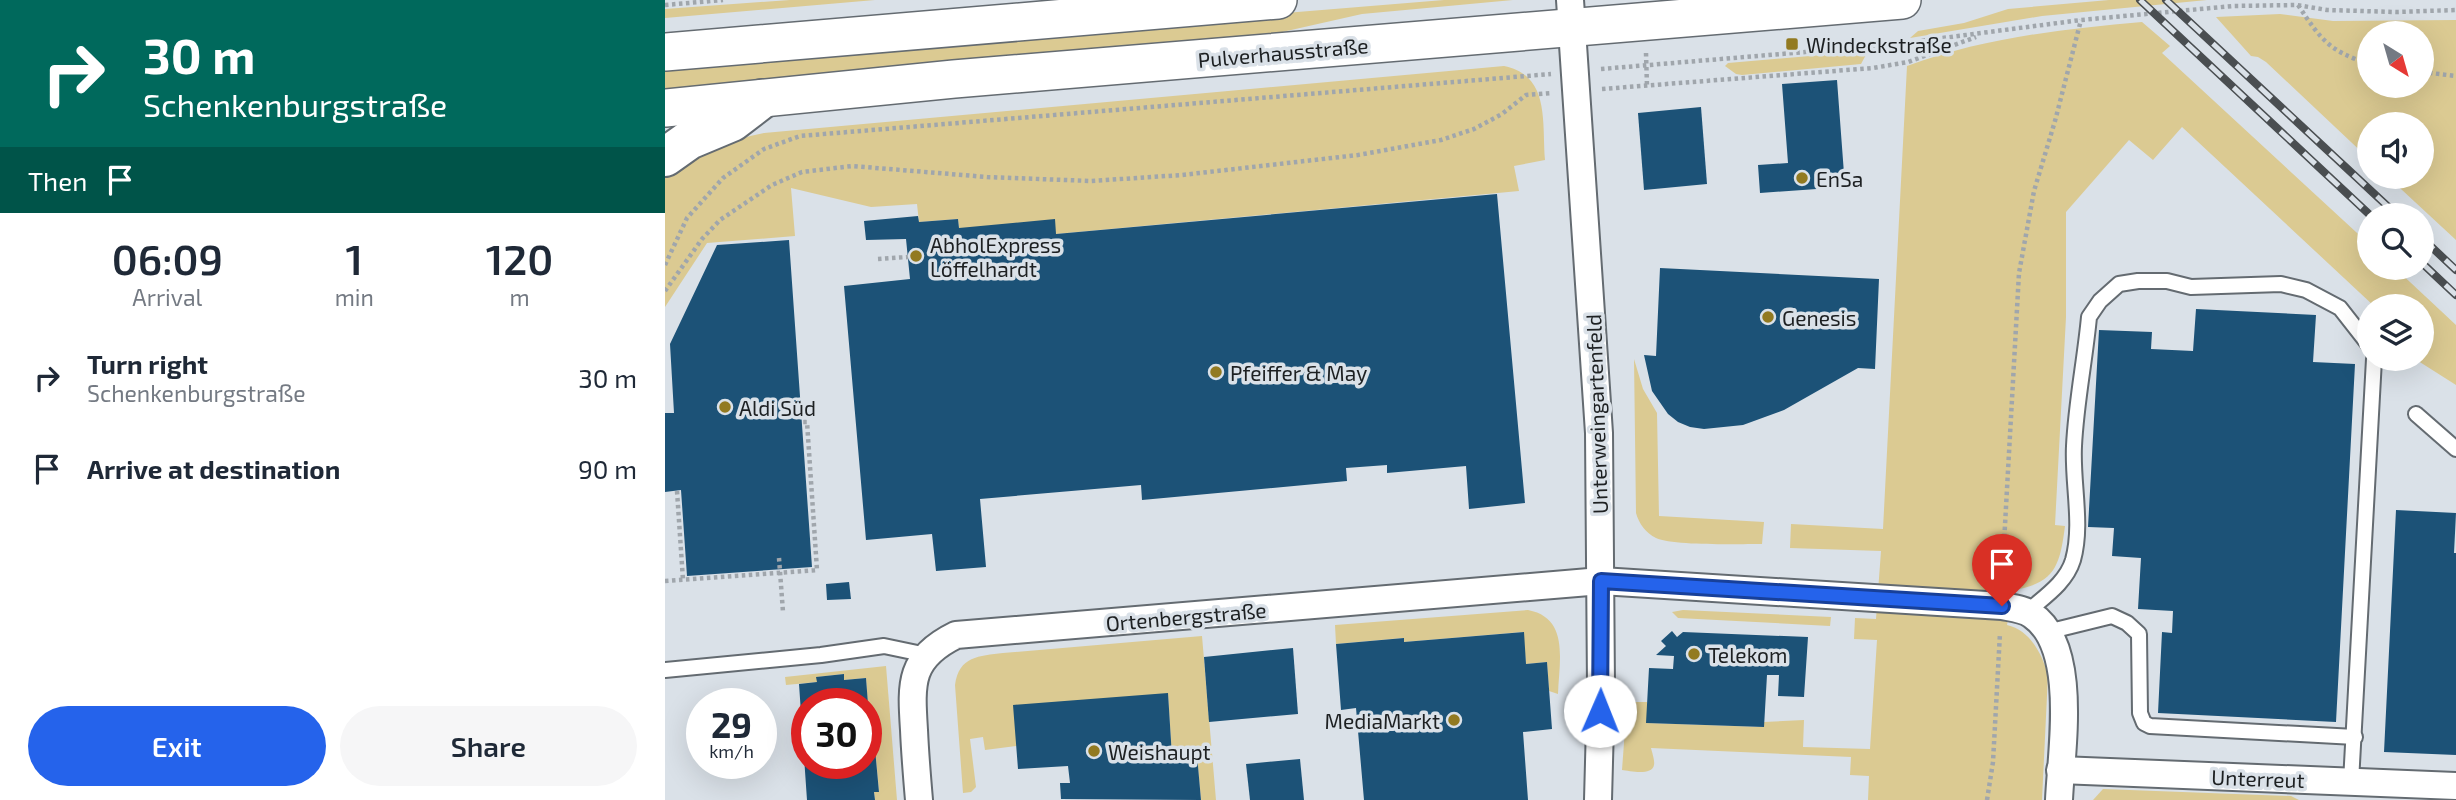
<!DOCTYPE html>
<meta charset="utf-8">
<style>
body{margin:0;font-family:"Exo 2",sans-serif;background:#f6f6f7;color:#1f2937;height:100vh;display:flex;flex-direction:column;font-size:26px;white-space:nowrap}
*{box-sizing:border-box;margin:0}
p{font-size:23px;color:#747a83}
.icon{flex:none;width:38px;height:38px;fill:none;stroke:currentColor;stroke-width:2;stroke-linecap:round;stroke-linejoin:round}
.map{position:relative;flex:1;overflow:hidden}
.details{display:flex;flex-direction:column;background:#fff;width:665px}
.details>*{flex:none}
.top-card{background:#00695c;color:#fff;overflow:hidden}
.needle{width:46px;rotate:143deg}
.tools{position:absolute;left:1692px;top:21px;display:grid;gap:14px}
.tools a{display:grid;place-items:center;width:77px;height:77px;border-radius:50%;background:#fff;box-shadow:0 7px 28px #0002;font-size:35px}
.speed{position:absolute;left:21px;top:688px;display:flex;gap:14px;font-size:35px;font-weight:700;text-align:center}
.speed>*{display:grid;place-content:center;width:91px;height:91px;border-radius:50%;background:#fff;box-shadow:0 7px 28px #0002;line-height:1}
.speed small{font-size:18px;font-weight:400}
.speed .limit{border:10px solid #d22;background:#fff;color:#111}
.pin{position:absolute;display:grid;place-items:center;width:60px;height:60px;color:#fff;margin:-72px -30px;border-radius:50% 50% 50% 0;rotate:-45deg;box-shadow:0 0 7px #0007}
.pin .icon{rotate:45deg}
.me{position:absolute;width:77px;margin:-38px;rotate:1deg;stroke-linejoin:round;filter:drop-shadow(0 0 5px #0008)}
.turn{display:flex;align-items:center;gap:24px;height:147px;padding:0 28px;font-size:32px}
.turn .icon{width:91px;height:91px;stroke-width:2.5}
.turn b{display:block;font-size:49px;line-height:60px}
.then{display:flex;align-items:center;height:66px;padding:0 28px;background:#0003;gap:14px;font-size:26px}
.eta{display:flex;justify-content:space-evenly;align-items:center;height:119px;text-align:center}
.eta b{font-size:42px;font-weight:600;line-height:49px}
.action{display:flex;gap:14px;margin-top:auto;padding:14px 28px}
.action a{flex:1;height:80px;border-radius:42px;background:#2563eb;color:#fff;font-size:28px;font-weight:600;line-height:80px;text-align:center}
.action a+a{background:#f6f6f7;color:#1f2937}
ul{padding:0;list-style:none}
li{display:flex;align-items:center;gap:21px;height:91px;padding:0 28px}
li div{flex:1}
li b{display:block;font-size:26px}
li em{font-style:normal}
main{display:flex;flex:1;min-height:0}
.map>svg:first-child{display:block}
.green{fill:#dbca92;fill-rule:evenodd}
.building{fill:#1c5277}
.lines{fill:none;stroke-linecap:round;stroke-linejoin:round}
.lane-casing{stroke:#646b71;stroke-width:18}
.street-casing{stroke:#646b71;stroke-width:30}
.secondary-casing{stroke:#646b71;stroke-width:40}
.highway-casing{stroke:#646b71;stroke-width:42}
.path{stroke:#a0a6ac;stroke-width:4.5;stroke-dasharray:3.5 3.5;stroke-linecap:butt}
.lane{stroke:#fff;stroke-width:14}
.street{stroke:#fff;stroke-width:26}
.secondary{stroke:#fff;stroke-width:37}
.highway{stroke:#fff;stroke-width:38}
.rail-casing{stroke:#4a4e51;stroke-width:8}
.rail{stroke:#dae1e8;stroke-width:5;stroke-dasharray:16;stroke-linecap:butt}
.route-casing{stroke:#184099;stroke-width:18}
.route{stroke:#2563eb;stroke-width:12}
.poi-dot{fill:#927a21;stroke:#dae1e8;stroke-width:2.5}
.labels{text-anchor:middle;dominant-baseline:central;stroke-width:7;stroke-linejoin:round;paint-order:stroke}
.poi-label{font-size:21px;fill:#1d2022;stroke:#dae1e8;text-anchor:start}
.street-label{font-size:21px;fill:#1d2022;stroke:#dae1e8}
</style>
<main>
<section class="details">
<div class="top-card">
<div class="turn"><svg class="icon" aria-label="right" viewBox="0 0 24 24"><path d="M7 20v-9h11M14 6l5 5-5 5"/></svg><div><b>30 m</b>Schenkenburgstraße</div></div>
<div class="then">Then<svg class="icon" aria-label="arrive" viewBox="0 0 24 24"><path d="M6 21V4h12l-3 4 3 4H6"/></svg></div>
</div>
<div class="eta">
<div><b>06:09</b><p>Arrival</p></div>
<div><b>1</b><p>min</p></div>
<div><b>120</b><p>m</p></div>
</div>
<ul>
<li><svg class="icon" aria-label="right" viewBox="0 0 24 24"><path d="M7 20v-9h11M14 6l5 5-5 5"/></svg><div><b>Turn right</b><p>Schenkenburgstraße</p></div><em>30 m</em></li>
<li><svg class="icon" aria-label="arrive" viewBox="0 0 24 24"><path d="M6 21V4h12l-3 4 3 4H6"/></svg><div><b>Arrive at destination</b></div><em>90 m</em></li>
</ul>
<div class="action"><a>Exit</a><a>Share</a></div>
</section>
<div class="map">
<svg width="1791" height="800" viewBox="0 0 1791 800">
<rect width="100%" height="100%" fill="#dae1e8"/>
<!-- green -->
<g class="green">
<polygon points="125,0 210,0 0,18 0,9"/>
<polygon points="779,0 848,0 697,14 590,38 0,92 0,69 227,52 342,36"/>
<polygon points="1444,0 1542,0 1377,16 1245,38 1253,31 1299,23 1343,9"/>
<path d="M1615 14 1668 21 1791 20V240L1723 177H1757V124H1704V159L1601 62 1593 57 1586 56 1551 17ZM1704 33H1757V86H1704Z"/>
<path d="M1477 22 1505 46 1497 53 1704 244V268H1730L1791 325V385L1750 359H1757V306H1709L1517 127 1488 160 1464 140 1401 212V317L1390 525 1400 526C1395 564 1391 583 1349 590L1342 625C1365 630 1377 654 1383 675L1377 800H1203L1204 776 1185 775 1186 757 986 748C987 752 990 761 989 765 987 776 965 771 957 770L962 702H982V723L1098 727 1099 722 1139 720 1138 747 1205 749 1212 640 1189 639 1190 618 1211 619 1216 551 1125 548 1126 524 1218 529 1242 66C1318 38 1397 29 1477 22Z"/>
<polygon points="1203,51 1196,64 1077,75 1071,74 1060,66 1063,63"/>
<path d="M839 66C885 75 877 122 880 160L849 166 854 191 391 234 294 228 293 219 254 222 252 204 206 207 126 188 130 236 42 243 0 307V178C30 155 62 140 99 133Z"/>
<path d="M969 359 978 389 992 413 994 516 1099 522 1097 544C1075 544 1008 546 991 538 981 533 974 524 971 513Z"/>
<path d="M863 610C905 618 894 662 893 694L884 691 882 662 861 664 858 632 739 642 738 638 671 644 670 625Z"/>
<polygon points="1018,610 1166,617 1165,626 1013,618 1007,612"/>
<path d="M537 636 551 800H536L532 756 507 757 503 694 351 746 320 750 318 737 305 739 311 787 306 792 298 793 290 685C294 656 314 656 338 653Z"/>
<polygon points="221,666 232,800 210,800 209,792 214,791 206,706 203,706 201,678 179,680 178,674 152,677 152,682 121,685 120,677"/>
<polygon points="1438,789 1626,796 1634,800 1428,800"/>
</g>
<!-- building -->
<g class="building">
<polygon points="1172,80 1180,187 1095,193 1093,165 1123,163 1117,84"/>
<polygon points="1036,107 1042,184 979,190 973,113"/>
<polygon points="832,194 860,503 804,509 801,466 722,473 722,465 681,468 682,481 477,500 476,485 315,499 321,567 271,571 267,534 201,540 179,286 245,279 241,239 201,240 199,221 253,216 254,222 293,219 294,228 390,219 391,234"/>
<polygon points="124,240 147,567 22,576 16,490 0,492 0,413 9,413 5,344 52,245"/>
<polygon points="995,268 1214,279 1210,369 1193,368 1119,410 1078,425 1039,429 1025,427 1013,422 1003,414 987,391 979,355 991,356"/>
<polygon points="1531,309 1651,315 1648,362 1690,364 1671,722 1493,713 1497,632 1507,633 1508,611 1473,609 1476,558 1447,556 1449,528 1423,527 1434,330 1487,332 1486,349 1528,351"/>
<polygon points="1731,510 1791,513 1789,553 1791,553 1791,755 1719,752"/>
<polygon points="184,582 186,599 162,600 161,584"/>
<polygon points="1007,631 1012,637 1018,632 1143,637 1139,697 1113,696 1114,675 1102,675 1099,727 981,723 984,668 1008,669 1009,656 991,655 1001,646 996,641"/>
<polygon points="859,632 861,664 882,662 887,729 858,732 863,800 699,800 691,708 676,710 671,644 739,638 739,642"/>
<polygon points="628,648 633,714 544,722 539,657"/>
<polygon points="179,674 179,680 201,678 203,704 142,704 142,763 201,763 201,706 206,706 214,792 209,792 210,800 142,800 134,684 152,682 151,677"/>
<polygon points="503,693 507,757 532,755 536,800 396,799 395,783 405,783 403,766 353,769 348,705"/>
<polygon points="635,759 639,800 585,800 581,764"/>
</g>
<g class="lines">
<defs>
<g id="lane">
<polyline points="1751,414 1791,449"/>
<path d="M1362 612C1379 597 1401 583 1408 560 1418 524 1407 483 1409 446 1411 403 1420 360 1424 317L1435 301 1454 284 1473 281H1502L1526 287 1616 284 1641 290 1675 308 1704 345"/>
<polyline points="1382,632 1447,616 1462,623 1474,634 1475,713 1479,723 1485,726 1690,737"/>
<polyline points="0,670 156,655 219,646 262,655"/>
<polyline points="1686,782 1709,359"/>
</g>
<g id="street">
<polyline points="905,0 934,433 936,687 933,800"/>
<polyline points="1395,770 1791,786"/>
<path d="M254 800C252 777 250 753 249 730 246 683 244 658 291 635L936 581 1337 606C1347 608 1359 609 1367 615 1414 647 1396 751 1394 800"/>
</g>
<g id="secondary">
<polyline points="0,52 613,0"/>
<polyline points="0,108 289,79 1237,0"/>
</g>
<polyline id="highway" points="0,157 24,140 67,122 97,99"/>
</defs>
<!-- lane casing -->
<use href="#lane" class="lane-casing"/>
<!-- street casing -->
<use href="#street" class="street-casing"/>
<!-- secondary casing -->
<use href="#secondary" class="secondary-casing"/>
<!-- highway casing -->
<use href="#highway" class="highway-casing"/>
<!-- path -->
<g class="path">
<polyline points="0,5 58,0"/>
<path d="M1633 5C1657 41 1663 50 1704 64"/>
<polyline points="981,53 982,86"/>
<polyline points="936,69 1224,45 1416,20 1568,6 1632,5 1662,10 1731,12 1791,10"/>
<polyline points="1757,72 1791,76"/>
<polyline points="937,89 1208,68 1243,62 1311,37"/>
<polyline points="213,259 243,257"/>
<polyline points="0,265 22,218 58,178 99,149 135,136 886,74"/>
<polyline points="0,291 37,239 55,220 107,185 137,172 187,166 322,177 426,181 517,175 693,155 776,140 809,129 837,114 861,95 886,93"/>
<polyline points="12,491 18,580"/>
<polyline points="114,558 118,612"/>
<polyline points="1337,579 1354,273 1369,191 1390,121 1416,20"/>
<polyline points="0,581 152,570 142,422 137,422"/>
<polyline points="1322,800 1328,762 1335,633"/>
</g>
<!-- lane -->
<use href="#lane" class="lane"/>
<!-- street -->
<use href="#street" class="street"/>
<!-- secondary -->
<use href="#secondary" class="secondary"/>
<!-- highway -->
<use href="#highway" class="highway"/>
<defs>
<g id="rail">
<polyline points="1475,0 1705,215"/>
<polyline points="1501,0 1732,215"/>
<polyline points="1757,238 1791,270"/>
<polyline points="1757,263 1791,295"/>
</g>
</defs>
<!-- rail casing -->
<use href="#rail" class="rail-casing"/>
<!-- rail -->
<use href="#rail" class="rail"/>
</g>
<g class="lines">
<defs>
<polyline id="route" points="935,711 936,581 1337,606"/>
</defs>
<!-- route casing -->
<use href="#route" class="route-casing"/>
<!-- route -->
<use href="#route" class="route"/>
</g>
<!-- markers -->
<g class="poi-dot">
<rect x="1120" y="37" width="14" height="14" rx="3.5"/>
<circle cx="1137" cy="178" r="7"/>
<circle cx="251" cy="256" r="7"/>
<circle cx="1103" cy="317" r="7"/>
<circle cx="551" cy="372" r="7"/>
<circle cx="60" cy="407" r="7"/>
<circle cx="1029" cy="654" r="7"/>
<circle cx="789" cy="720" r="7"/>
<circle cx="429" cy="751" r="7"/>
</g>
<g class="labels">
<!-- poi labels -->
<g class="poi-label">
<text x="1141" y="44">Windeckstraße</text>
<text x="1151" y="178">EnSa</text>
<text x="265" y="244">AbholExpress<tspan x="265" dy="24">Löffelhardt</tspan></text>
<text x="1117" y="317">Genesis</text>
<text x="565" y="372">Pfeiffer &amp; May</text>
<text x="74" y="407">Aldi Süd</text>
<text x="1043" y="654">Telekom</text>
<text x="775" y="720" text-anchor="end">MediaMarkt</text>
<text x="443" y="751">Weishaupt</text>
</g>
<!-- street labels -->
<g class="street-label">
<text transform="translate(618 52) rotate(-5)">Pulverhausstraße</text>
<text transform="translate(931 414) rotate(-92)">Unterweingartenfeld</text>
<text transform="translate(521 616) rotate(-5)">Ortenbergstraße</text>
<text transform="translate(1593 778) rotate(2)">Unterreut</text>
</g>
</g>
</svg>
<div class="tools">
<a><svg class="needle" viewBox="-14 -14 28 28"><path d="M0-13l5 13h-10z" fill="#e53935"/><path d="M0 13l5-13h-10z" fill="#747a83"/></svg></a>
<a><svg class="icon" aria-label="sound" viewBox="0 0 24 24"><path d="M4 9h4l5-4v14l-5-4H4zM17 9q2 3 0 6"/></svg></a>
<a><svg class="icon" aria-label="search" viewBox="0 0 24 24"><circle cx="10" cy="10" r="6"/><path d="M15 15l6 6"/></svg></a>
<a><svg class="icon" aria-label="layers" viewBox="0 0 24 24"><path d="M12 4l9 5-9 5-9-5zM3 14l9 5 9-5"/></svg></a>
</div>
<div class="speed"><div>29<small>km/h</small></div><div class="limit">30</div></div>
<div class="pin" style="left:1337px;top:606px;background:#d93025"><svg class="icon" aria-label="arrive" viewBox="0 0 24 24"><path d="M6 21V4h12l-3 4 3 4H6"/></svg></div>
<svg class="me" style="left:935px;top:711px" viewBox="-20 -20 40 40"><circle r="19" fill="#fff"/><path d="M0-13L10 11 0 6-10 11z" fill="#2563eb"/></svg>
</div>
</main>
